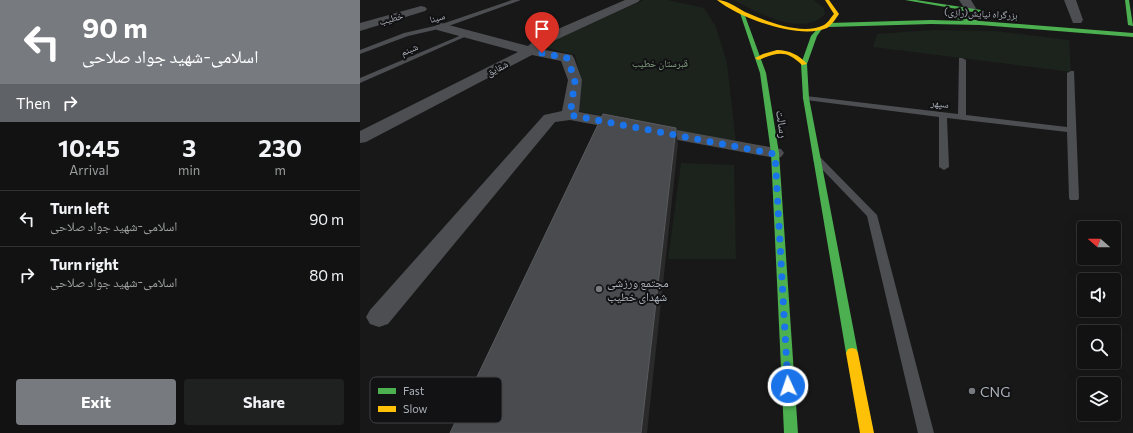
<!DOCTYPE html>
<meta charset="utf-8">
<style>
body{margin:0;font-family:Commissioner,"Noto Naskh Arabic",sans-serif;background:#1f2020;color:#f1f3f6;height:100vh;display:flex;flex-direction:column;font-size:15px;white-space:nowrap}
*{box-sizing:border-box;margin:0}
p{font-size:13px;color:#9c9e9f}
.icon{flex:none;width:22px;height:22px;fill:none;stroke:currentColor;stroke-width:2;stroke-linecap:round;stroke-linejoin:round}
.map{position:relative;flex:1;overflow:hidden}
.details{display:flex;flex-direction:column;background:#121212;width:360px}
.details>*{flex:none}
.top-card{background:#777b80;color:#fff;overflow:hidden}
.needle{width:26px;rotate:290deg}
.buttons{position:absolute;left:717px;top:221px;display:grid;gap:8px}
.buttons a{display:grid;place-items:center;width:44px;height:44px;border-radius:4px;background:#121212;box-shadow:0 4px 16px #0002,0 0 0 1px #313232;font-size:20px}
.pin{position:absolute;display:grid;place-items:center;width:34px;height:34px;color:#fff;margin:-41px -17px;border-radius:50% 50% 50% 0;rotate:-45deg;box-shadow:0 0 4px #0007}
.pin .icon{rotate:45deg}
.me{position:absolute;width:44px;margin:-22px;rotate:357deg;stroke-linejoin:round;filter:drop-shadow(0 0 3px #0008)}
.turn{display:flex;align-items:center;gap:14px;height:84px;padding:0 16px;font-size:18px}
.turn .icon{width:52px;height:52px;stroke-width:2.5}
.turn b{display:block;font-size:28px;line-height:34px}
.then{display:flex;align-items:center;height:38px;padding:0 16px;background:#0003;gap:8px;font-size:15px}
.eta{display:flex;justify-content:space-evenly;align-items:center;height:68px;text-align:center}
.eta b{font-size:24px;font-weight:700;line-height:28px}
.button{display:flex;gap:8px;margin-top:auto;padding:8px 16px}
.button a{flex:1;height:46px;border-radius:4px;background:#777b80;color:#fff;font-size:16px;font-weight:700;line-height:46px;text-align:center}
.button a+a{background:#1f2020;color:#f1f3f6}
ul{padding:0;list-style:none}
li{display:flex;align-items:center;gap:12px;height:56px;padding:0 16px;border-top:1px solid #313232}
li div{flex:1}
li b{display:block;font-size:15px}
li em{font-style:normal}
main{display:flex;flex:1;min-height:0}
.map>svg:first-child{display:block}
.green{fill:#1c221c}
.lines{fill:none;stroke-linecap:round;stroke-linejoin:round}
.lane{fill:#4c4e51;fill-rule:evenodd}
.street{fill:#4c4e51;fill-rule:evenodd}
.fast{fill:#4caf50;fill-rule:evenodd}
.slow{fill:#ffc107;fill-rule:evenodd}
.shaded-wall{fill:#2a2a2b}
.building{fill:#4a4b4e;stroke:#595b5e}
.route{stroke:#1a73e8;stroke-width:7;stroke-dasharray:0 12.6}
.poi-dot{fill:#777b80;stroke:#121214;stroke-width:1.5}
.labels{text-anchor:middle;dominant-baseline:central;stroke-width:4;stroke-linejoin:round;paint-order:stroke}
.far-street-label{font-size:10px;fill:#aab0b8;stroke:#121214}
.far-park-label{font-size:10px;fill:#85a282;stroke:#121214}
.street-label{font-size:12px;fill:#aab0b8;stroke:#121214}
.poi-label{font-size:12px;fill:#aab0b8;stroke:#121214;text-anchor:start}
.near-poi-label{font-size:14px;fill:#aab0b8;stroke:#121214;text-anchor:start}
.key{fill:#121214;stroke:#404145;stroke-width:1}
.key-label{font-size:11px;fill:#aab0b8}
</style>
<main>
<section class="details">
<div class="top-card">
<div class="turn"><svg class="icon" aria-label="left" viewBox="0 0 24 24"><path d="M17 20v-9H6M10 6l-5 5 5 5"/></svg><div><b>90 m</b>اسلامی-شهید جواد صلاحی</div></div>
<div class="then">Then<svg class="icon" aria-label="right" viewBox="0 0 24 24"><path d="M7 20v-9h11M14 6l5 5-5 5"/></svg></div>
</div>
<div class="eta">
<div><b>10:45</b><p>Arrival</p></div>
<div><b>3</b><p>min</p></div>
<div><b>230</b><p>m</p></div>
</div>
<ul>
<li><svg class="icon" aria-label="left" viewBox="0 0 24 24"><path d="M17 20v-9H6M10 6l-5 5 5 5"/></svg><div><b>Turn left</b><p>اسلامی-شهید جواد صلاحی</p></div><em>90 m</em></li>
<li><svg class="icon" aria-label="right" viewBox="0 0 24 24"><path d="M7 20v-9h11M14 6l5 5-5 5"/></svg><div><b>Turn right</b><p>اسلامی-شهید جواد صلاحی</p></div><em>80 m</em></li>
</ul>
<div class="button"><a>Exit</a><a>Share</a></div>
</section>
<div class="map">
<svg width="773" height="433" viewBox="0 0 773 433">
<rect width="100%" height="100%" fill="#181818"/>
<!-- green -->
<g class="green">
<polygon points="284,0 308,0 344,8 356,27 367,63 376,143 218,111 221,79 215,55 180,46"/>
<path d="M374 0H454L464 8 465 14C444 38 395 12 374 0Z"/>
<polygon points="572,30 636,31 709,40 711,72 513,47 517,34"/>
<polygon points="321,163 374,165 376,259 308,259"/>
</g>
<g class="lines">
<!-- lane -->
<g class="lane">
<polygon points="152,0 161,0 83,28 48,36 0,54 0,50 44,33 79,25"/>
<polygon points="104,34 109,35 0,83 0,78"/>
<polygon points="599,58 602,58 606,60 606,115 707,127 707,73 711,71 714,71 719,198 718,200 710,200 709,198 707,132 587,118 589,167 584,170 579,167 579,117 446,100 442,98 446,96 598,114"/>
<polygon points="458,157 461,158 517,215 574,433 558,433 507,216 455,162 453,160"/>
</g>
<!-- street -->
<g class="street">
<polygon points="265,0 280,0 278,2 187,44 180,49 212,55 214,58 222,80 219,112 415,148 421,149 424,153 421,157 415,158 210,120 195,122 28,324 19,327 10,324 6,317 10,310 184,115 202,111 208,80 201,61 172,55 6,142 0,143 0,131 158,52 77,30 75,27 77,24 81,23 168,46 177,38"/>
<polygon points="599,0 611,0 617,10 615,12 607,12"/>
<polygon points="704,0 716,0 723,20 721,23 713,23"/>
<polygon points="61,6 65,7 67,9 65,11 0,31 0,23"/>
</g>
<!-- fast -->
<g class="fast">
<polygon points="545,0 556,0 621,10 621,11 619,12 599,11 596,13 596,16 620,21 773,33 773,37 620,25 571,24 469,27 466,25 469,23 571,20 605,21 592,18 591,12 597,9"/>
<polygon points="765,0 769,0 773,26 768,25"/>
<polygon points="382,12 384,13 406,73 419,153 438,433 424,433 411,153 400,73 380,13"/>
<polygon points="459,27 462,29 457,36 447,64 449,98 498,353 496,357 492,358 488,357 486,353 443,98 441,64 451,36"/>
</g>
<!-- slow -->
<g class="slow">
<path d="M357 0C367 0 376 7 385 12 406 21 442 36 464 25 468 23 471 17 474 14L465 0H469L479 14C476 18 472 25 467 28 439 40 379 18 357 0Z"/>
<path d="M417 50C429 50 439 55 447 64L442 65C425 49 418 53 398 60L395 58 403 54Z"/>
<polygon points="492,348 496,349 498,353 514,433 500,433 486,353 488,349"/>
</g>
</g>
<!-- shaded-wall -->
<polygon class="shaded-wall" points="316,128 318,144 287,433 281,433"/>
<!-- building -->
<polygon class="building" points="243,114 316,128 281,433 90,433"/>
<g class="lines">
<!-- route -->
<polyline class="route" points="182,53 207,58 215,80 210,115 415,154 428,386"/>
</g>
<!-- markers -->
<g class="poi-dot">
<circle cx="239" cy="289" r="4"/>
<circle cx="612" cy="391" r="4"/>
</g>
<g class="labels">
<!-- far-street labels -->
<g class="far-street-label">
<text transform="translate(621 13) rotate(3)">بزرگراه نیایش(رازی)</text>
<text transform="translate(77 17) rotate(-15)">سینا</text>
<text transform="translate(31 18) rotate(-16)">خطیب</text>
<text transform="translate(49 49) rotate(-23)">شبنم</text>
<text transform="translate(137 68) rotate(-27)">شقایق</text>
<text transform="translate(580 103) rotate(6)">سپهر</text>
</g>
<!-- far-park labels -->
<g class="far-park-label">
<text x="300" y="63">قبرستان خطیب</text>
</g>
<!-- street labels -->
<g class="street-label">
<text transform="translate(423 124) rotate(82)">رسالت</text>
</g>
<!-- poi labels -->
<g class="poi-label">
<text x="247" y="282">مجتمع ورزشی<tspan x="247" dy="14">شهدای خطیب</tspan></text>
</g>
<!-- near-poi labels -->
<g class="near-poi-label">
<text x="620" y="391">CNG</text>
</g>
</g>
<!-- legend -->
<rect x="10" y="377" width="132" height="46" rx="6" class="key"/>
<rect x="18" y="388" width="18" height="6" fill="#4caf50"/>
<rect x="18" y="406" width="18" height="6" fill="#ffc107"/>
<g class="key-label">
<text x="43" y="395">Fast</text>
<text x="43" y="413">Slow</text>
</g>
</svg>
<div class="buttons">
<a><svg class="needle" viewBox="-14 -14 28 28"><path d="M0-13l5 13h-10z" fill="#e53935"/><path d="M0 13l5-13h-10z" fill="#9c9e9f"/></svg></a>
<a><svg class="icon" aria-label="sound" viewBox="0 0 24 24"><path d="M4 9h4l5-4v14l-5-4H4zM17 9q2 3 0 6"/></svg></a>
<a><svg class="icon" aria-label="search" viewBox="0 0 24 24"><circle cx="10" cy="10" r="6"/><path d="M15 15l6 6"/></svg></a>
<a><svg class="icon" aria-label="layers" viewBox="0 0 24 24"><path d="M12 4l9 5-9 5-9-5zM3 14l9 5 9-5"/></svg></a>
</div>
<div class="pin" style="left:182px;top:53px;background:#d93025"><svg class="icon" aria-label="arrive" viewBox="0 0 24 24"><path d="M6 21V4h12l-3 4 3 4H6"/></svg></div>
<svg class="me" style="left:428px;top:386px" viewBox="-20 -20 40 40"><circle r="17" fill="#1a73e8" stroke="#fff" stroke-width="3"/><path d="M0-11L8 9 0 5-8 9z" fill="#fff"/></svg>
</div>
</main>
